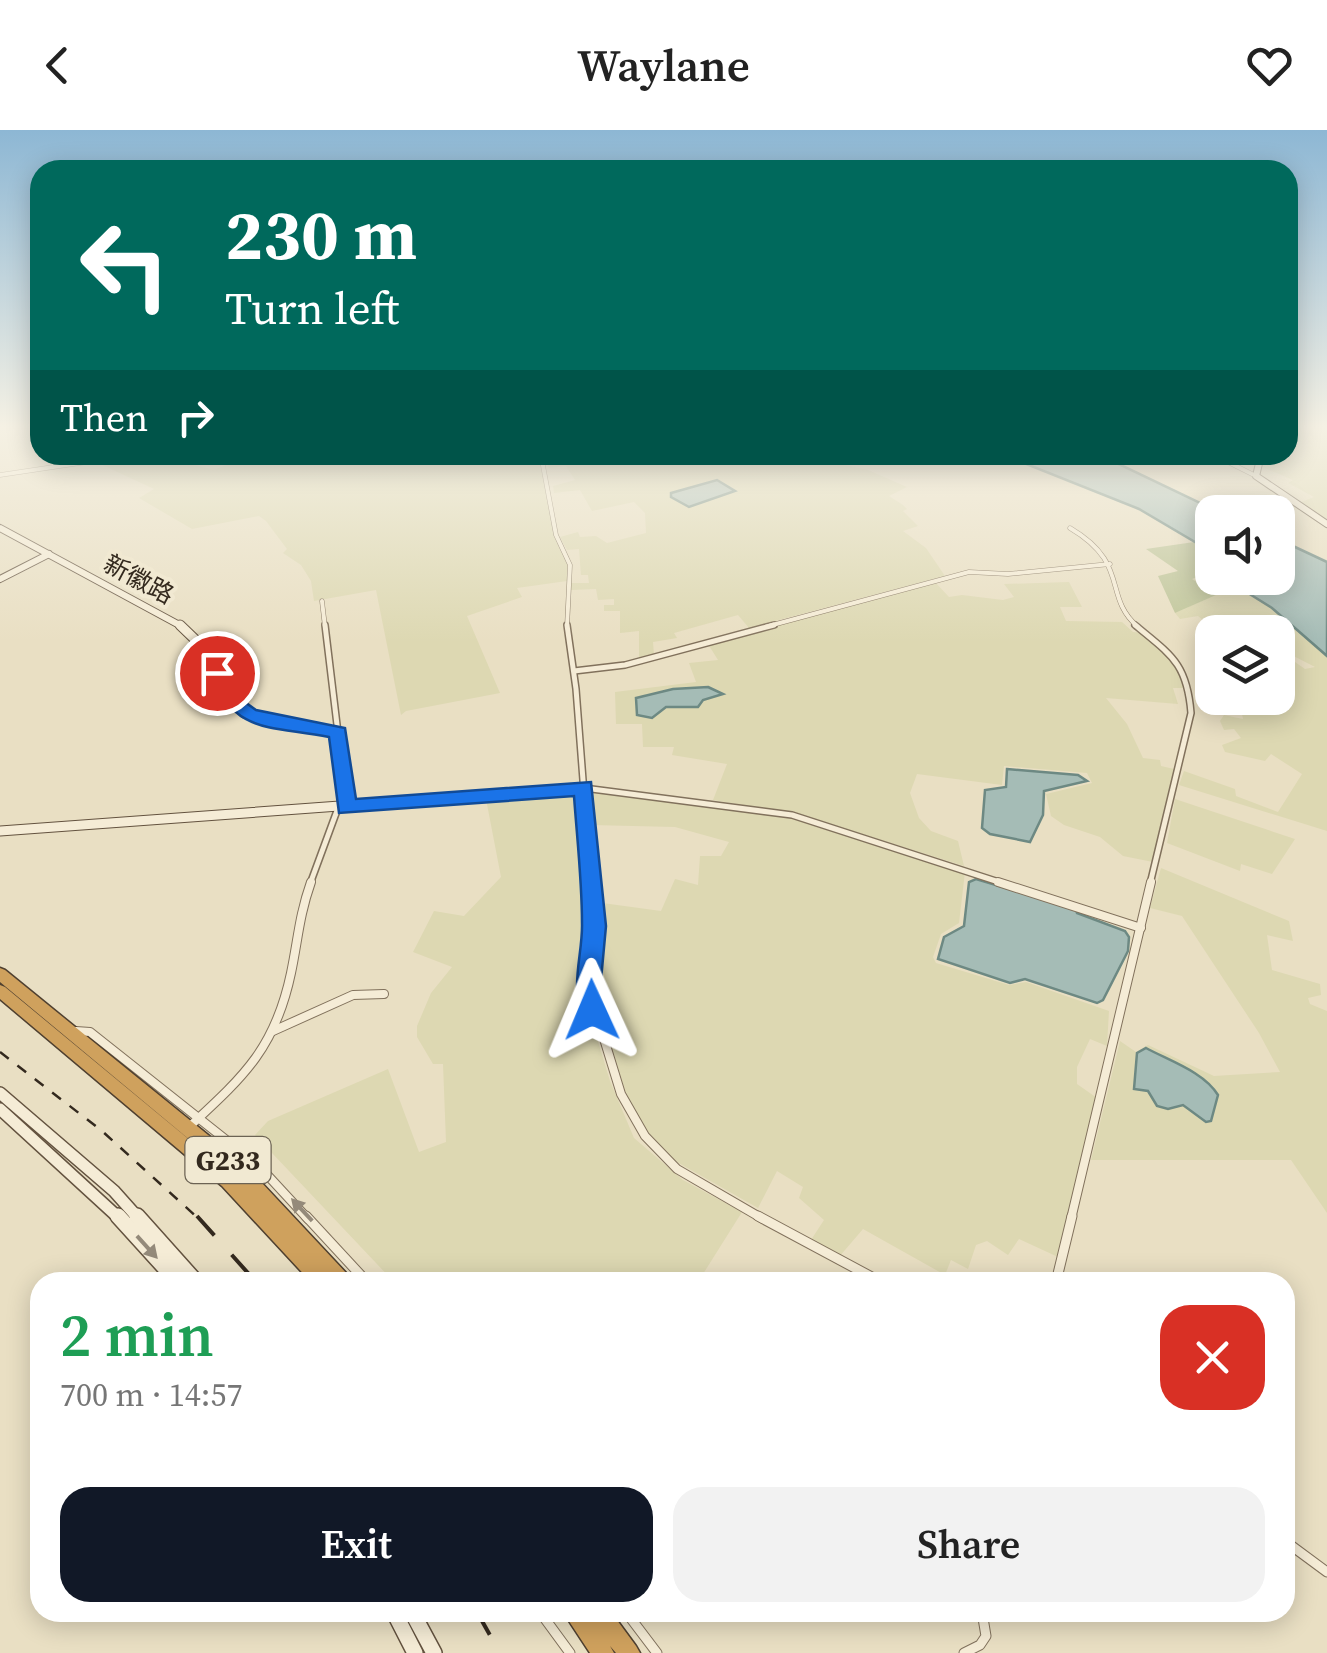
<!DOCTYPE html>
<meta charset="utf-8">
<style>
body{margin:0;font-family:"Source Serif 4","Noto Sans SC",serif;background:#f2f2f2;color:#222;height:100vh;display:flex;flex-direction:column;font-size:38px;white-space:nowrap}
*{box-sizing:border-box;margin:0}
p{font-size:32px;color:#767676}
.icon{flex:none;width:55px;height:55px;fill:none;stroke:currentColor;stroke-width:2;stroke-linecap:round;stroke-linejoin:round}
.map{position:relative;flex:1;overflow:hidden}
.panel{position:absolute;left:30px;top:1142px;width:1265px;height:350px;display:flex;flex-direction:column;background:#fff;border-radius:30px;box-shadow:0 5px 25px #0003}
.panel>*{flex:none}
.top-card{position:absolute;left:30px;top:30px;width:1268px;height:305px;border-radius:30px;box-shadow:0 5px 25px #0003;background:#00695c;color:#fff;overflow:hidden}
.buttons{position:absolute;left:1195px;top:365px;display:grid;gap:20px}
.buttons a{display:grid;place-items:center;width:100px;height:100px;border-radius:20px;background:#fff;box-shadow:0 5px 25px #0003;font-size:50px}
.pin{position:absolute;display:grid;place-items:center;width:85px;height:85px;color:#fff;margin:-42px;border:5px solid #fff;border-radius:50%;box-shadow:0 2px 10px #0007}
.me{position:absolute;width:110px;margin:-55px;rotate:359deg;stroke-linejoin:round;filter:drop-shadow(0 0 8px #0008)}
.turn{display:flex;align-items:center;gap:35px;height:210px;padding:0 30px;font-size:45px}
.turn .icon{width:130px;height:130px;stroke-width:2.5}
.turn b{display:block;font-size:70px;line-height:85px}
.then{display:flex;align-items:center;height:95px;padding:0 30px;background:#0003;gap:20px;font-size:38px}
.round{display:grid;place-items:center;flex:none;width:105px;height:105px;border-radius:30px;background:#f2f2f2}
.headline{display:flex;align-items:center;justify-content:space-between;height:170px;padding:0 30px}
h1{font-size:60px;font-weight:600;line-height:75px;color:#1e9e55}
.primary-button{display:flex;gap:20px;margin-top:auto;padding:20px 30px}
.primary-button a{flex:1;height:115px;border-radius:30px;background:#111827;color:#fff;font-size:40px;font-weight:600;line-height:115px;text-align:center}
.primary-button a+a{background:#f2f2f2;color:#222}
header{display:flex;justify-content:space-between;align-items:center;height:130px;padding:0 30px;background:#fff;font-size:45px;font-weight:600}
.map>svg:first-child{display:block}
.farmland{fill:#ddd8b2}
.green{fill:#bfc599}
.water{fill:#a5bcb6;stroke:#6d8983;stroke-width:2.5}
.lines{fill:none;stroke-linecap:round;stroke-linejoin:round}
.street-far3-casing{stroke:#81715c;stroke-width:5}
.street-far2-casing{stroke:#81715c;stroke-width:8}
.street-far1-casing{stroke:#81715c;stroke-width:10}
.street-casing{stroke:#81715c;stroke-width:11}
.secondary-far3-casing{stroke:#63523f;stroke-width:8}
.secondary-far2-casing{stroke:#63523f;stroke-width:11}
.secondary-far1-casing{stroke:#63523f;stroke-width:14}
.secondary-casing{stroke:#63523f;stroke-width:18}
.highway-casing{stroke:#4f4030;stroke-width:3}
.street-far3{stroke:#f5ecd6;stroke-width:4}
.street-far2{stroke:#f5ecd6;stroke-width:5}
.street-far1{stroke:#f5ecd6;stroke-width:8}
.street{stroke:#f5ecd6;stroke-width:9}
.secondary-far3{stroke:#f5ecd6;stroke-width:6}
.secondary-far2{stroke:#f5ecd6;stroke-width:9}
.secondary-far1{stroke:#f5ecd6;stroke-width:11}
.secondary{stroke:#f5ecd6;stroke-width:15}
.highway{fill:#cfa15d;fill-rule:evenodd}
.rail-far1{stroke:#33291e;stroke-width:2.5;stroke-dasharray:11 11;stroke-linecap:butt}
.rail{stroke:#33291e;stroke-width:4;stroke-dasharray:26 26;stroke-linecap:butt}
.oneway{fill:#948a7a}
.route{fill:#1a73e8;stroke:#114b97;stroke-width:2.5}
.labels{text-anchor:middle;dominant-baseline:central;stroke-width:8;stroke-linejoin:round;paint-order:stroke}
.far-street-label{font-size:25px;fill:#33291e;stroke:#f1e9d2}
.shield{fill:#f1e9d2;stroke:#6c6354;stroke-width:2.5}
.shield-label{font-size:28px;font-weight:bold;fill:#33291e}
</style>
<header><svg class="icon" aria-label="back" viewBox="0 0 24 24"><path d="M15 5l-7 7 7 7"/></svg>Waylane<svg class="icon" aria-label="heart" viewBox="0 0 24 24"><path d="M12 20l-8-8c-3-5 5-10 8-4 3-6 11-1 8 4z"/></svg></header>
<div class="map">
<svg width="1327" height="1523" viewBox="0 0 1327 1523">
<rect width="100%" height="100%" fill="#e9dfc3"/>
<!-- farmland -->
<g class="farmland">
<polygon points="1288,299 1327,299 1327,391 1299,373 1314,367 1288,353 1293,350 1260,336 1264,325 1288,325"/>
<polygon points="141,325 177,325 179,331 214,340 226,335 225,325 538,325 555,406 568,433 567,451 517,458 522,467 467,486 500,563 406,581 401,585 376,460 314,471 311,451 301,435 283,423 287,419 266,391 259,386 192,399 139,368 154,359 96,332"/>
<polygon points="544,325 839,325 836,333 868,340 907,357 889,366 903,375 907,379 903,381 918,396 903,401 926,418 945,446 749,498 738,485 674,503 677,508 653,512 654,525 639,528 639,501 620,503 620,481 604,481 604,475 614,475 614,469 598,470 596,459 571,460 571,453 589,453 588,445 581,445 579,419 567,420 560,407 578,402 580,407 596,406 607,413 646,403 645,383 634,372 592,381 580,360 554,363 553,356 575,350 566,336 549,338"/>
<polygon points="1212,441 1212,448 1224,448 1272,478 1327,526 1327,701 1179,655 1184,641 1235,659 1236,666 1278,682 1302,644 1271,624 1265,631 1225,622 1222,615 1241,608 1234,599 1224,600 1220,591 1224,585 1243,589 1242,584 1252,584 1243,568 1278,568 1278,534 1295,532 1305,539 1315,537 1278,518 1278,502 1222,502 1235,499 1226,490 1208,494 1198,486 1180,489 1175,483 1215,465 1191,449"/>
<polygon points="935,452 949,467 962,465 1003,470 1014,467 1004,454 1069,452 1082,477 1060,477 1066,491 1122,492 1133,502 1147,503 1179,532 1186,558 1173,558 1178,574 1106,568 1127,594 1143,628 1160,630 1161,636 1174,639 1153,732 1123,726 1100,707 1064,695 1051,686 1046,664 1092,653 1087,643 1004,636 1002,655 917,644 910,663 919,688 931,701 958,711 964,736 802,685 713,670 727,634 672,625 674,617 643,617 642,594 616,594 615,562 696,552 689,533 718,530 708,514"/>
<polygon points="605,660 779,684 965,742 959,793 941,804 933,827 936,833 1009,855 1026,852 1109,881 1107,916 1090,909 1077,937 1077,954 1097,968 1058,1127 1019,1109 1008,1125 987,1111 976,1115 968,1139 951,1130 945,1145 863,1099 839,1127 811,1110 824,1090 799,1068 803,1057 777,1041 758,1078 675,1031 643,997 630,976 596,880 593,854 599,811 595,772 661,781 675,749 698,755 700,726 721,726 729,712 675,697 591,695 588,661"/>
<polygon points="575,662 580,667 591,809 586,872 610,951 634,1008 683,1050 742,1082 698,1152 394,1152 255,1005 268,991 388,939 419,1022 446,1012 443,934 433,934 417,907 417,896 431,863 452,837 413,822 434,781 464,786 501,747 486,669"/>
<polygon points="1175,669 1295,709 1272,744 1241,734 1240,741 1167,713"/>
<polygon points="1161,738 1289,791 1293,811 1267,805 1272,840 1320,854 1321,865 1308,868 1310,874 1327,881 1327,1083 1291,1030 1091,1030 1120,911 1136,922 1148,915 1214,946 1280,942 1259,903 1182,786 1150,778"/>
</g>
<!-- green -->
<polygon class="green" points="1194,412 1212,422 1212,441 1192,449 1216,465 1175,483 1158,446 1178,441 1146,419"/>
<!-- water -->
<g class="water">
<polygon points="1004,325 1100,325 1219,382 1212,382 1212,422 1139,379"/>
<polygon points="717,350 735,361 689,377 671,367 671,363"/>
<polygon points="1278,409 1327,432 1327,526 1272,478 1224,448 1278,448"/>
<polygon points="708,557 723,564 703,570 698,577 666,577 652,588 637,585 636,568 673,559"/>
<polygon points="1007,639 1078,645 1087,651 1044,661 1043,685 1030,712 990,704 982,698 985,660 1006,657"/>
<polygon points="976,749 1076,779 1077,783 1125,801 1129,807 1128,821 1103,870 1097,873 1025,849 1010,853 938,829 944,807 964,796 969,752"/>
<path d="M1146 918C1170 931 1204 942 1218 965L1211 991 1206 992 1183 975 1168 979 1157 976 1148 961 1134 959 1137 923Z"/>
</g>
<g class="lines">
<defs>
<g id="street-far3">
<polyline points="541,325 556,405 570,435 567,497"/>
<polyline points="1214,325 1256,346"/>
<polyline points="0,345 133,325"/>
<path d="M1070 398C1131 434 1102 466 1138 497"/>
<polyline points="322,471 325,497"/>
<polyline points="765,497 969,442 1008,444 1110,434"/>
</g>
<g id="street-far2">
<polyline points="325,495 338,603"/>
<polyline points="567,495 576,559 591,754"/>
<path d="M1135 495C1171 525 1187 533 1191 583L1150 754"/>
<polyline points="574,541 625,535 774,495"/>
<polyline points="584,658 792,685 1005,754"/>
<polyline points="310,754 338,678"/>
</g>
<g id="street-far1">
<polyline points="591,752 594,796 589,860 621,964 645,1006 677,1039 763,1089"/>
<polyline points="998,752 1141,798"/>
<polyline points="76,901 90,902 259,1036 308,1089"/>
<polyline points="273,901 353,865 384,864"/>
<path d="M189 997C243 947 275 919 291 843 298 810 299 786 311 752"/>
<polyline points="1071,1089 1151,752"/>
</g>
<g id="street">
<polyline points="306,1086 367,1152"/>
<polyline points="758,1086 881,1152"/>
<polyline points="1056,1152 1072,1086"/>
<polyline points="1285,1411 1327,1442"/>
<polyline points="540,1482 570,1523"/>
<polyline points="626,1482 657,1523"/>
<polyline points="964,1523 980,1515 986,1506 982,1482"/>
</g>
<g id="secondary-far3">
<polyline points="1261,325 1256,346 1327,394"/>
<polyline points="0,398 183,497"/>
<polyline points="0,449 49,424"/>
</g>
<g id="secondary-far2">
<polyline points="180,495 206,520 230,570 244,583 338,603 346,677"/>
<polyline points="0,701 584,658"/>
</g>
<g id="secondary-far1">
<polyline points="0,963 114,1061 139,1089"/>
<polyline points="0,979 120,1089"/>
</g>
<g id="secondary">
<polyline points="118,1086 178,1152"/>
<polyline points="137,1086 196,1152"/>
<polyline points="394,1482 415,1523"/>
<polyline points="412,1482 434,1523"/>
</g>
<g id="highway">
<polygon points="0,838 5,840 245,1035 349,1146 351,1152 332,1152 330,1150 330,1152 311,1152 222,1056 0,869 0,855 5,857 238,1050 0,852"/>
<polygon points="563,1482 586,1482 590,1488 588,1482 611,1482 636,1516 640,1523 616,1523 610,1516 614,1523 590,1523"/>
</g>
</defs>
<!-- street-far3 casing -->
<use href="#street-far3" class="street-far3-casing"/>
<!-- street-far2 casing -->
<use href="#street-far2" class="street-far2-casing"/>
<!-- street-far1 casing -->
<use href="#street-far1" class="street-far1-casing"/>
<!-- street casing -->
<use href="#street" class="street-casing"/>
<!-- secondary-far3 casing -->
<use href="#secondary-far3" class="secondary-far3-casing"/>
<!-- secondary-far2 casing -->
<use href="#secondary-far2" class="secondary-far2-casing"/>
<!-- secondary-far1 casing -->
<use href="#secondary-far1" class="secondary-far1-casing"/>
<!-- secondary casing -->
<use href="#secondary" class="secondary-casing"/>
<!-- highway casing -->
<use href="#highway" class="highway-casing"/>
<!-- street-far3 -->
<use href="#street-far3" class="street-far3"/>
<!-- street-far2 -->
<use href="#street-far2" class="street-far2"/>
<!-- street-far1 -->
<use href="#street-far1" class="street-far1"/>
<!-- street -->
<use href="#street" class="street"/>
<!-- secondary-far3 -->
<use href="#secondary-far3" class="secondary-far3"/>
<!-- secondary-far2 -->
<use href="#secondary-far2" class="secondary-far2"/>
<!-- secondary-far1 -->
<use href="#secondary-far1" class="secondary-far1"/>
<!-- secondary -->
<use href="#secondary" class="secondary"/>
<!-- highway -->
<use href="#highway" class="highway"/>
<!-- rail-far1 -->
<polyline class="rail-far1" points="0,922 102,1001 199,1089"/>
<!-- rail -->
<g class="rail">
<polyline points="197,1086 256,1152"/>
<polyline points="477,1482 500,1523"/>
</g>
</g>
<!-- one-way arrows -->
<defs><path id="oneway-solid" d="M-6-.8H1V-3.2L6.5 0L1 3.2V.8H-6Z" transform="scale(2.5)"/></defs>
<g class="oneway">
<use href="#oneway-solid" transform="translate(302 1080) rotate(-133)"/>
<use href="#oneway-solid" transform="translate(147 1117) rotate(48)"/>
</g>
<!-- sky -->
<linearGradient id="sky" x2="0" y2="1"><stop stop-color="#8db7d4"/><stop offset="0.58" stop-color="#f5f1e4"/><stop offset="1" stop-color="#f5f1e4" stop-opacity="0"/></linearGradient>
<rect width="1327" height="512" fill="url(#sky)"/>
<!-- route -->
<path class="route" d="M217 537 223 539 238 567 256 580 345 598 356 669 591 652 606 796 601 850 605 880 601 888 592 891 584 888C569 858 583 824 582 793 582 751 577 708 574 666L339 683 329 607C268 595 237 605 208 543Z"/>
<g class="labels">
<!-- far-street labels -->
<g class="far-street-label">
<text transform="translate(139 449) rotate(28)">新徽路</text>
</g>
<!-- shield labels -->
<rect class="shield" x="185.5" y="1007" width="85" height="46" rx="8"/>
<g class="shield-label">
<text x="228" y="1030">G233</text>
</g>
</g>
</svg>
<div class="buttons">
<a><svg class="icon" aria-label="sound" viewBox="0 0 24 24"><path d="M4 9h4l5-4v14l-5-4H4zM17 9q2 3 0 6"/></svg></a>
<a><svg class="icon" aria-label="layers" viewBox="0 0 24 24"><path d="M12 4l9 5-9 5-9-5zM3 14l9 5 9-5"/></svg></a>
</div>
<div class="pin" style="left:217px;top:543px;background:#d93025"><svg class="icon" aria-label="arrive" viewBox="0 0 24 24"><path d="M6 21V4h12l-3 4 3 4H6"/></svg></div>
<svg class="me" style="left:592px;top:880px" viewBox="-20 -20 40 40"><path d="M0-17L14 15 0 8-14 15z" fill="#1a73e8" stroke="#fff" stroke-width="4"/></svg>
<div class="top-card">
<div class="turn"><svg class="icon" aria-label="left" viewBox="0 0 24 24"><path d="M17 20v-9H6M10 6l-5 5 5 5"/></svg><div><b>230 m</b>Turn left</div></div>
<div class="then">Then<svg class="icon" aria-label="right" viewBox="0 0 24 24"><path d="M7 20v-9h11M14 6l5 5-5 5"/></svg></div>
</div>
<section class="panel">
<div class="headline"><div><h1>2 min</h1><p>700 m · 14:57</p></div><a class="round" style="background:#d93025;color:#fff"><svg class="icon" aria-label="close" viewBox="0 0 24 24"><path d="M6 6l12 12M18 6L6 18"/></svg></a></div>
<div class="primary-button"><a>Exit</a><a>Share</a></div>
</section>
</div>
